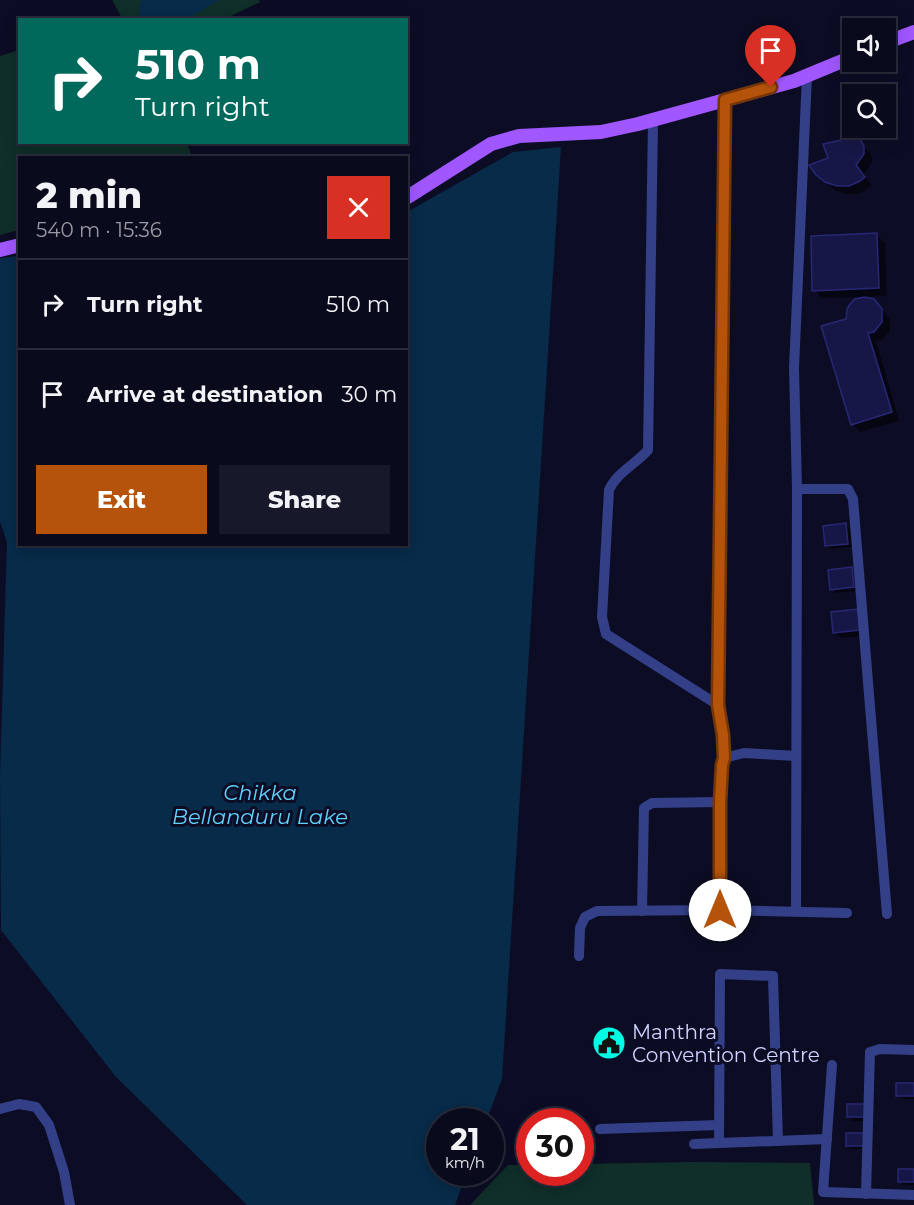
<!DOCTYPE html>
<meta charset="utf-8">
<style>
body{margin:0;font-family:Montserrat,sans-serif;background:#171829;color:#f1f3f6;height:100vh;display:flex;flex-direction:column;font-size:22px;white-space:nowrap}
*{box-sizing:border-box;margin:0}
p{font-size:20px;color:#999aa3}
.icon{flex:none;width:33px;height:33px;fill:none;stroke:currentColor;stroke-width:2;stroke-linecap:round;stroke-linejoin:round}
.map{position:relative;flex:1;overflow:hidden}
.details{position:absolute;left:18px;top:156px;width:390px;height:390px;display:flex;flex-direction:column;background:#090a1c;border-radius:0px;box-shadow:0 3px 15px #0003,0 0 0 2px #292b3b}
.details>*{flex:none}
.guide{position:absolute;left:18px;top:18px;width:390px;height:126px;border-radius:0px;box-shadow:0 3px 15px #0003,0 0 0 2px #292b3b;background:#00695c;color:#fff;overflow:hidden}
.controls{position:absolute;left:842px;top:18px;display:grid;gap:12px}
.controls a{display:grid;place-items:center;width:54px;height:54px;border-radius:0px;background:#090a1c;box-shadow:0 3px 15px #0003,0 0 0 2px #292b3b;font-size:30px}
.speed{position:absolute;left:426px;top:1108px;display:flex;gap:12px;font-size:30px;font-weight:700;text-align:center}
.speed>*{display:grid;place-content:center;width:78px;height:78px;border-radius:50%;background:#090a1c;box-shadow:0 3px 15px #0003,0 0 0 2px #292b3b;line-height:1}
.speed small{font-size:15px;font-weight:400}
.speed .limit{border:9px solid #d22;background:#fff;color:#111}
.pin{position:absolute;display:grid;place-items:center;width:51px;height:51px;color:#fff;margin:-62px -26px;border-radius:50% 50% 50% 0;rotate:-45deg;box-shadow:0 0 6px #0007}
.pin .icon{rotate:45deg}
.me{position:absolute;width:66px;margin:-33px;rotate:0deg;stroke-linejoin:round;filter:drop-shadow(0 0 4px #0008)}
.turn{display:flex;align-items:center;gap:21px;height:126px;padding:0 18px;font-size:27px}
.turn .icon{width:78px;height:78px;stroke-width:2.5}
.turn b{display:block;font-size:42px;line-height:51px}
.round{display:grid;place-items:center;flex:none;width:63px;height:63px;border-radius:0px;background:#171829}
.headline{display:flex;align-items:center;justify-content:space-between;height:102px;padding:0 18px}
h1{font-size:36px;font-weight:800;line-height:45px}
.action{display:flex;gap:12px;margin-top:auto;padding:12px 18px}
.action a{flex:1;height:69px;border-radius:0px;background:#b45309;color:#fff;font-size:24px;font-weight:800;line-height:69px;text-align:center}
.action a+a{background:#171829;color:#f1f3f6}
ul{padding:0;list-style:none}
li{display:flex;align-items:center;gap:18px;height:90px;padding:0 18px;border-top:2px solid #292b3b}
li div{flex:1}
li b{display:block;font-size:22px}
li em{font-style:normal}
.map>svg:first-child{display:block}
.green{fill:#0f2f28}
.water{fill:#072b49}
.shadow{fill:#0007}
.building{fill:#171747;stroke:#282775;stroke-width:1.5}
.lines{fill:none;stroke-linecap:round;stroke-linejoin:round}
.minor{stroke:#334088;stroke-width:10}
.major{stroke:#a057ff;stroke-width:14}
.route-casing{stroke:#753606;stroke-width:15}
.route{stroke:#b45309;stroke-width:10}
.labels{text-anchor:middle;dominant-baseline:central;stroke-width:6;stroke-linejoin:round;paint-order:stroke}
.poi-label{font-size:20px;fill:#d0d4ff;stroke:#0c0d25;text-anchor:start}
.water-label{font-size:21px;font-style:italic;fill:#5ed3ff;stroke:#0c0d25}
</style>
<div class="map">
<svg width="914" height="1205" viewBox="0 0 914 1205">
<rect width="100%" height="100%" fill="#0c0d25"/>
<!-- green -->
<g class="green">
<polygon points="112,0 259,0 260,2 224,19 117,20 122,18"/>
<polygon points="19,50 20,142 187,143 192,157 20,158 19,230 0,235 0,56"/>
<polygon points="690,1162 810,1163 814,1205 470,1205 508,1165 529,1165 530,1173 580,1173 581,1164"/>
</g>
<!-- water -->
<g class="water">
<polygon points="141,0 220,0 187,19 138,19"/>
<polygon points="561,147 502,1079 486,1122 440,1122 440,1173 467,1173 455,1205 247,1205 116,1077 1,930 0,776 7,543 0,521 0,258 19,256 20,544 406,544 407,212 513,152"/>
</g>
<!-- shadow -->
<g class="shadow">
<polygon points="857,138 872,156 872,163 864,174 872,186 858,194 846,194 835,190 817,174 830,159"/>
<polygon points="877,235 885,243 887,296 866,297 878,305 890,319 890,331 882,340 876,341 899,421 860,432 852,424 847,320 865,297 822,298 814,290"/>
<polygon points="846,525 850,529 852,547 830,549 827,545"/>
<polygon points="852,569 855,573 857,591 836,593 832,589"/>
<polygon points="857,611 865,636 841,638 834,632"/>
<polygon points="914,1085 914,1099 902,1099 898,1095"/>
<polygon points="849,1106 868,1121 853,1121 849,1117"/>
<polygon points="848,1134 867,1149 852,1149 848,1145"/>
<polygon points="914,1171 914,1185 903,1185 900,1182"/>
</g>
<!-- building -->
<g class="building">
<polygon points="858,136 864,146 864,154 856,165 865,177 860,181 849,186 837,186 825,182 816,175 809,165 828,158 823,144"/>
<polygon points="877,233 879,288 812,291 811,236"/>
<polygon points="864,297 874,299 882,309 882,322 874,332 868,333 892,412 851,425 821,326 846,319 847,309 850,304 855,299"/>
<polygon points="846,523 848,544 825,546 823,526"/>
<polygon points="852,567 854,587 830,590 828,570"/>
<polygon points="858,609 860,630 833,633 831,612"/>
<rect x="896" y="1083" width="18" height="13"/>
<rect x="847" y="1104" width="18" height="13"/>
<rect x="846" y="1133" width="18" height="13"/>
<rect x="898" y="1169" width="16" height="13"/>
</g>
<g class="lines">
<!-- minor -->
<g class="minor">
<path d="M653 120 648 450C636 464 617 472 609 490L602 617 606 634 718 705"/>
<polyline points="797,489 848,489 853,499 887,914"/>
<polyline points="724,758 744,753 796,756"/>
<polyline points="720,910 720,802 722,765 724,758 723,735 718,705 725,100"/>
<polyline points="642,911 644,808 652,803 720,802"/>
<polyline points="796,911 797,489 794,368 807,75"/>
<polyline points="579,956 580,928 585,917 597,911 720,910 847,913"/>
<polyline points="832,1065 823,1192 914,1195"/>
<polyline points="0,1109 19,1104 36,1107 49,1125 64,1172 70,1205"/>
<polyline points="600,1129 719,1125"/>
<polyline points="719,1143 720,974 773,976 778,1141"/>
<polyline points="694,1144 827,1139"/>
<polyline points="866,1194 870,1052 880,1049 914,1050"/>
</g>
<!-- major -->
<g class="major">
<polyline points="885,43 914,32"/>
<polyline points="406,198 491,144 519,136 601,132 638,124 794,81 852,57"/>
<polyline points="0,250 20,245"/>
</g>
</g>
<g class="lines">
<defs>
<polyline id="route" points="720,910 720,802 722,765 724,758 723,735 718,705 725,100 771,87"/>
</defs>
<!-- route casing -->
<use href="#route" class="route-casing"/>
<!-- route -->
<use href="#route" class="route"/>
</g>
<!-- icons -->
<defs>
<symbol id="civic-disc" viewBox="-11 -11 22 22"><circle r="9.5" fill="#00fbe5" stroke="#0c0d25"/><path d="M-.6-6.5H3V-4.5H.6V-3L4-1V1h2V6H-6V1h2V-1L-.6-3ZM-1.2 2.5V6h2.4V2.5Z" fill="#111"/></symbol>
</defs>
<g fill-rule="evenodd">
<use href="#civic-disc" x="590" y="1024" width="38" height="38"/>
</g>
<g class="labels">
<!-- poi labels -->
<g class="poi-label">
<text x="632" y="1032">Manthra<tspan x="632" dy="23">Convention Centre</tspan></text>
</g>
<!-- water labels -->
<g class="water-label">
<text x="260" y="792">Chikka<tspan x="260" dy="24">Bellanduru Lake</tspan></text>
</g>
</g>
</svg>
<div class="controls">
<a><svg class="icon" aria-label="sound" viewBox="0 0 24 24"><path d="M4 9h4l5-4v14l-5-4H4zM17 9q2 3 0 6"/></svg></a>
<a><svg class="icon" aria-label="search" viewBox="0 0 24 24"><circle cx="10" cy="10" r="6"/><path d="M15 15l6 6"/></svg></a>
</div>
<div class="speed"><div>21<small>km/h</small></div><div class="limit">30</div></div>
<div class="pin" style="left:771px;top:87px;background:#d93025"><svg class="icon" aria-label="arrive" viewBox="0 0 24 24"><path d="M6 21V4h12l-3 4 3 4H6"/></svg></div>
<svg class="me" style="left:720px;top:910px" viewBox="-20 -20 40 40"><circle r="19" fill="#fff"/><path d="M0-13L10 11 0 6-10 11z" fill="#b45309"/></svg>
<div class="guide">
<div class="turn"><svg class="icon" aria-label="right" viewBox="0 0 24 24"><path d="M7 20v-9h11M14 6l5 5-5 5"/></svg><div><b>510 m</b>Turn right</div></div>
</div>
<section class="details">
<div class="headline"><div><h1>2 min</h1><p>540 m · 15:36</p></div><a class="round" style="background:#d93025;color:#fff"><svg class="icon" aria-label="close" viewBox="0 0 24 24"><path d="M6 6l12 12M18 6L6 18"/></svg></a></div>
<ul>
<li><svg class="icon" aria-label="right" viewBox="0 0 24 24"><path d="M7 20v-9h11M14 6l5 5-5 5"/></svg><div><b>Turn right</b></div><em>510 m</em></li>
<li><svg class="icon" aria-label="arrive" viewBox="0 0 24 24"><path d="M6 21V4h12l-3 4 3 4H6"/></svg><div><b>Arrive at destination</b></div><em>30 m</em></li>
</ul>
<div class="action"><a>Exit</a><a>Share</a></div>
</section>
</div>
